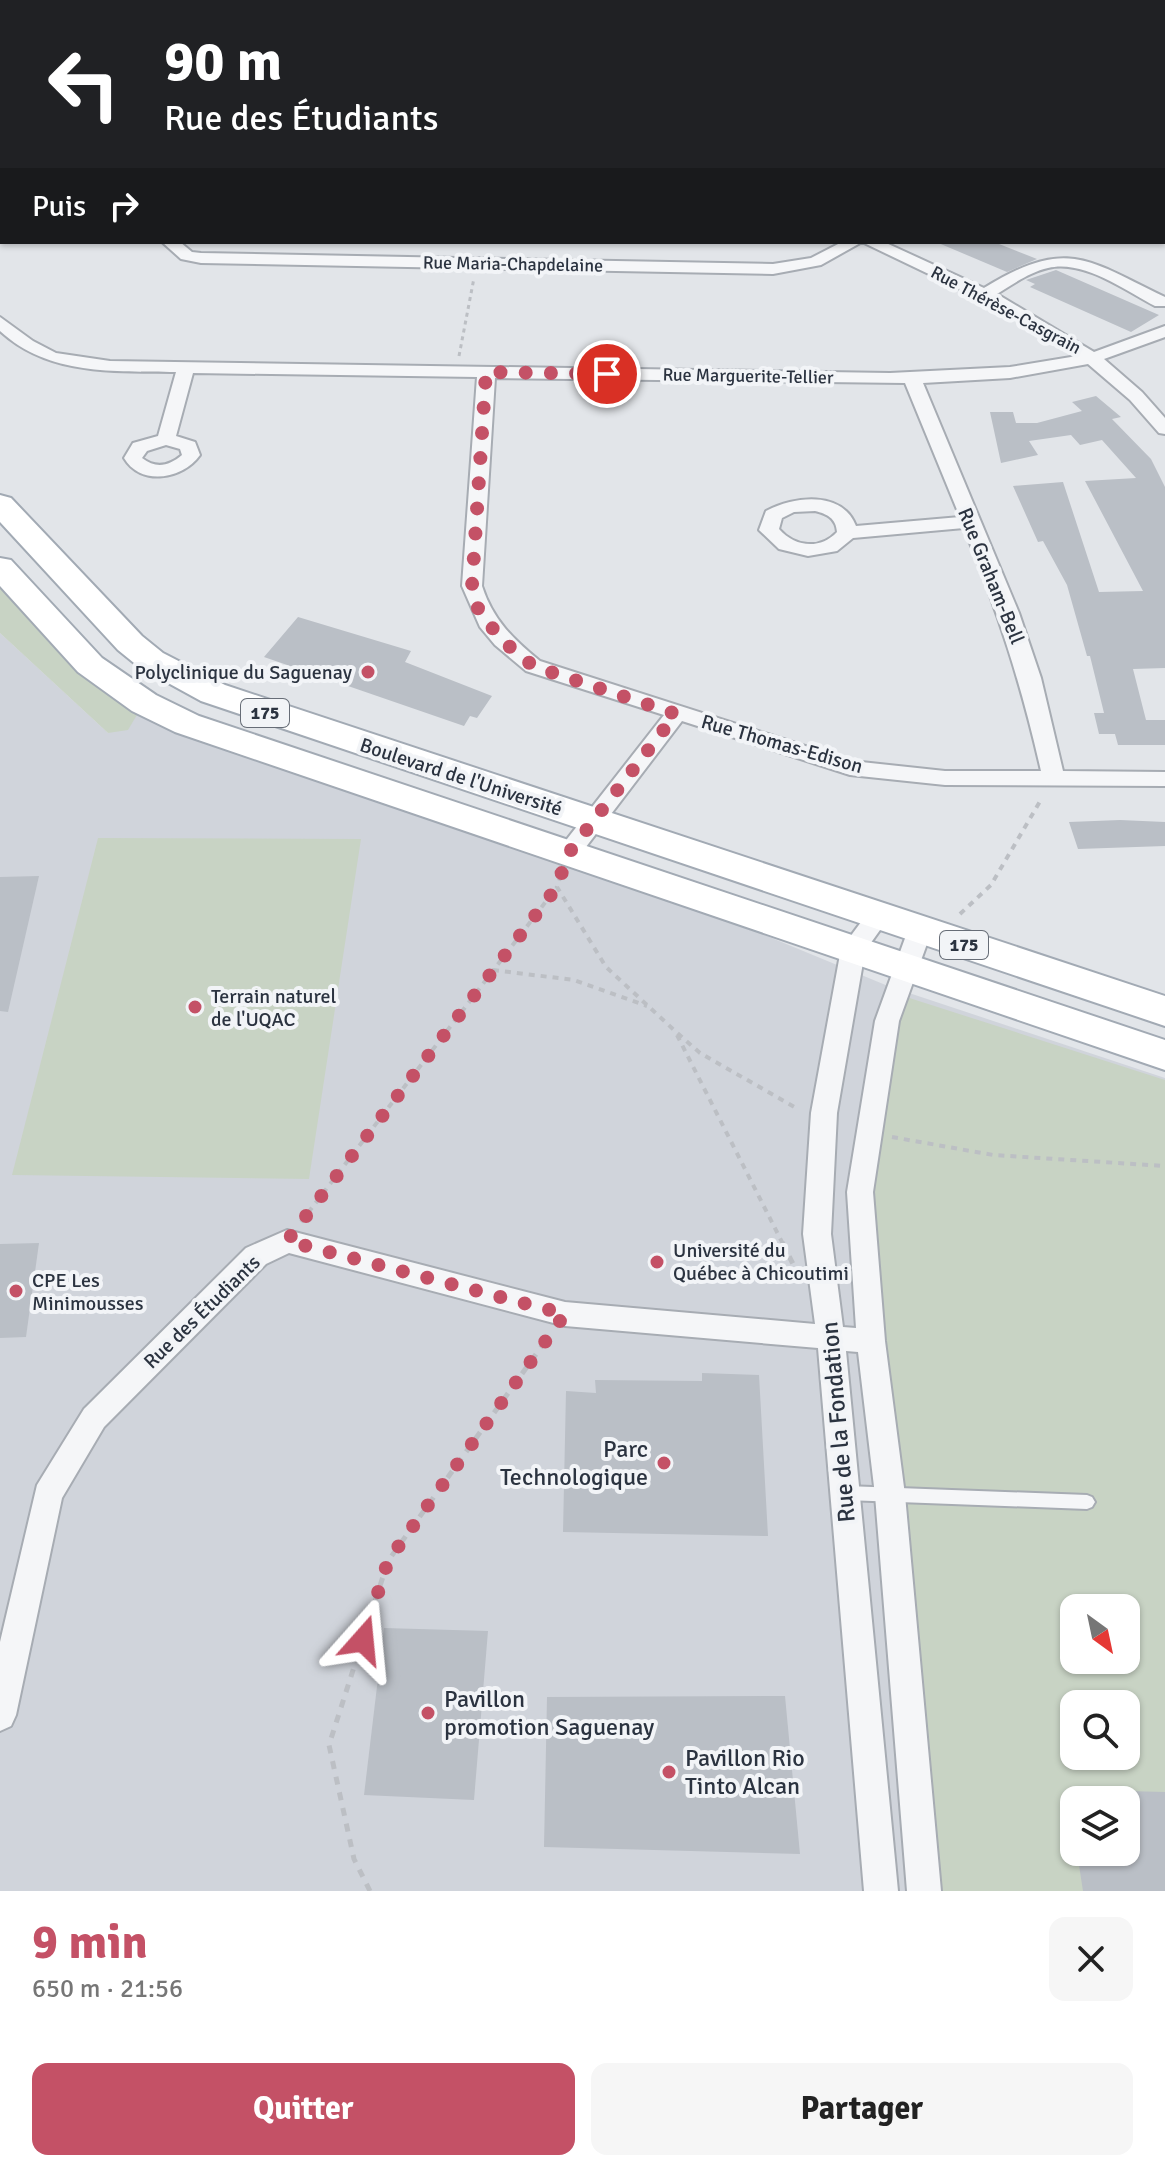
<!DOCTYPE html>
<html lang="fr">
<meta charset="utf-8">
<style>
body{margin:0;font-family:Signika,sans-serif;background:#f6f6f6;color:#222;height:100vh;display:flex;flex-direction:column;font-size:30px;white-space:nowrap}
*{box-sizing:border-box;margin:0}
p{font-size:26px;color:#767676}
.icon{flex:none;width:44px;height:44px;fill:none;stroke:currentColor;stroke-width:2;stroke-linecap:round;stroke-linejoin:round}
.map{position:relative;height:1891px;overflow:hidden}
.side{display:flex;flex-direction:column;background:#fff;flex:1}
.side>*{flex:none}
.banner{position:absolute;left:0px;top:0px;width:1166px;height:244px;box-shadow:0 2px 6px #0004;background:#202124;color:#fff;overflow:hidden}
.needle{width:52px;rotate:147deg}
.tools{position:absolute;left:1060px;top:1594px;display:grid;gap:16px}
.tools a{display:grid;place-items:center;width:80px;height:80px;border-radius:16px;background:#fff;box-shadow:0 2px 6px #0004;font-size:40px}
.pin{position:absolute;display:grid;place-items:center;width:68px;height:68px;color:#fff;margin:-34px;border:4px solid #fff;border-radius:50%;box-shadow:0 2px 8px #0007}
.me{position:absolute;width:88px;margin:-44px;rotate:18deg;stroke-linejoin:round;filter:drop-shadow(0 0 6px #0008)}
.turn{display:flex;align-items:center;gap:28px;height:168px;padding:0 32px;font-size:36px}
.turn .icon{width:104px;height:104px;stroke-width:2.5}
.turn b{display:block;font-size:56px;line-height:68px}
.then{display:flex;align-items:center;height:76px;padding:0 32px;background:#0003;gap:16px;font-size:30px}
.round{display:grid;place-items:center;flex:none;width:84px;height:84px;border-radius:16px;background:#f6f6f6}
.headline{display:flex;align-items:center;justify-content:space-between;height:136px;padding:0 32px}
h1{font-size:48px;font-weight:700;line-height:60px;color:#c45166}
.primary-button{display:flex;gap:16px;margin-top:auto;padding:16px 32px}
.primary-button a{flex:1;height:92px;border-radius:16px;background:#c45166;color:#fff;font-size:32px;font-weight:700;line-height:92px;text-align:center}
.primary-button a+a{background:#f6f6f6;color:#222}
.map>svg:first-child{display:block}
.built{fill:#d0d4db;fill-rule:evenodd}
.green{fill:#c8d3c4;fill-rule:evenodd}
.building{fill:#babfc6}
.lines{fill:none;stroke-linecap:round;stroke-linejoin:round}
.service-casing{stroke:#a7acb3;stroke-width:4}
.minor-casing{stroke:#a7acb3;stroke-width:4}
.primary-casing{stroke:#a2aab4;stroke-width:4}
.path-far2{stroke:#bcbfc4;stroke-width:3;stroke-dasharray:4 4;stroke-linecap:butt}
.path-far1{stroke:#bcbfc4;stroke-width:4;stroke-dasharray:6 6;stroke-linecap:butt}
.path{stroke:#bcbfc4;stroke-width:5;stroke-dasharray:8 8;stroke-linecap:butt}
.service{fill:#f5f6f8;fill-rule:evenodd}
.minor{fill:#f5f6f8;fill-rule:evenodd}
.primary{fill:#fff;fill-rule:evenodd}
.route{stroke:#c45166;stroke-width:14;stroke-dasharray:0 25.2}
.poi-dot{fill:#c45166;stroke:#f2f4f7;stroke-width:3}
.labels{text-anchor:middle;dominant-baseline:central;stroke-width:8;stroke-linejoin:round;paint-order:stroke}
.far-street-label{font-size:18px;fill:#2b3340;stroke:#f2f4f7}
.shield{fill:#f2f4f7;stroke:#676d77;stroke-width:2}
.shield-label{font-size:18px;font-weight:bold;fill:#2b3340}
.street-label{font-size:20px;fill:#2b3340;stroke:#f2f4f7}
.poi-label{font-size:20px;fill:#2b3340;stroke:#f2f4f7;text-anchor:start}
.near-street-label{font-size:24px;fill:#2b3340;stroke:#f2f4f7}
.near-poi-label{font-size:24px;fill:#2b3340;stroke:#f2f4f7;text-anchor:start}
</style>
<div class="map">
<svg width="1165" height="1891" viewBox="0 0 1165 1891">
<rect width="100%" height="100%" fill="#e2e5e9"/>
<!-- built -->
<path class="built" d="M0 633 108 733 144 703 568 854 888 986 1165 1078V1891H0ZM1074 1608H1126V1660H1074ZM1074 1704H1126V1756H1074ZM1074 1800H1126V1852H1074Z"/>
<!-- green -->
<g class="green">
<polygon points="0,567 144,703 128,730 108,733 0,633"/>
<polygon points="98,838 361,839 309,1179 12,1175"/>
<path d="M897 994 1165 1080V1891H924L860 1192ZM1074 1608H1126V1660H1074ZM1074 1704H1126V1756H1074ZM1074 1800H1126V1852H1074Z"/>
</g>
<!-- building -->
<g class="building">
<polygon points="936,242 994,242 1037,259 1007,272"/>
<polygon points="1056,270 1159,315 1131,332 1030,287 1035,284 1026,280"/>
<polygon points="1096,396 1121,417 1112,419 1151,459 1165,487 1165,668 1133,669 1146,720 1165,720 1165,745 1118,745 1115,734 1099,734 1094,713 1104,713 1090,656 1087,656 1067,585 1043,541 1038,542 1013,486 1063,482 1099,592 1143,591 1085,481 1136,478 1102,440 1080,445 1071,435 1029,441 1038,455 1001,463 990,412 1013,412 1016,423 1037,423 1082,411 1072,402"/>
<polygon points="298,617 411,651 405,662 492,696 477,718 470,716 464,726 264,657"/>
<polygon points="1120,820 1165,822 1165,846 1078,849 1069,822"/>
<polygon points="39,876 8,1012 0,1011 0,877"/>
<polygon points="39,1243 26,1337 0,1338 0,1244"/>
<polygon points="702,1373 759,1375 768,1536 563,1532 566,1391 596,1393 595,1380 702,1381"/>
<polygon points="384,1628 488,1631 474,1800 364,1795"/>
<polygon points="785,1696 800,1854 544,1847 547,1697"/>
<polygon points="1126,1791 1165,1792 1165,1891 1083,1891 1077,1852 1126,1852"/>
</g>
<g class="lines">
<defs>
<g id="service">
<rect x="0" y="60" width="2" height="4"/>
<polygon points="846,1486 1087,1495 1092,1497 1095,1502 1092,1507 1087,1509 846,1500 841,1498 838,1493 841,1488"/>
</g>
<g id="minor">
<polygon points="436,0 452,0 454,2 438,2"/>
<polygon points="722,0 739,0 741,2 724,2"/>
<polygon points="944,0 961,0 963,2 946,2"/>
<rect x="0" y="3" width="2" height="8"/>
<rect x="1164" y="13" width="1" height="8"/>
<rect x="1164" y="92" width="1" height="8"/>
<rect x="1164" y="170" width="1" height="10"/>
<polygon points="2,188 2,199 0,200 0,189"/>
<path d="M162 242H180L192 252 201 253 773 264 811 258 842 242H884L984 288C1067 237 1086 259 1165 297V306H1155C1126 291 1083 259 1048 268 1030 272 1013 284 997 294L1094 352 1165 326V337L1104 359 1142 392 1165 418V434L1159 433 1130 400 1088 364 1010 378 923 383 1019 613 1041 678 1063 771 1165 772V786L945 785 850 775 682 721 576 860H560L557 854 560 848 664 715 526 671 495 645 480 627 462 586 477 377 193 373 176 436 195 442 200 455C183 479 141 487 124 458L133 443 158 436 176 372C114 371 49 376 0 331V317L33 341 56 353 110 361 890 373 1010 367 1077 356 985 301 862 242 821 265 773 274 201 263 181 259ZM495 378 905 383 960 517 856 526C842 490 794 496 766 511L759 530 779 549 808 556 837 551 853 538 964 528C998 612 1021 683 1041 771H945L852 761 540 661C513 639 493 620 482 586ZM166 445 180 449 182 455C169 466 156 469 142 458L147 451ZM815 511C827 514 836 518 837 532 820 550 795 547 779 529L782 518 794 512Z"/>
<polygon points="878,908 886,910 890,916 865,951 837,1113 831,1234 843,1327 856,1328 847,1192 875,1021 908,930 912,924 920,921 928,924 932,930 899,1021 873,1192 885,1341 905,1495 941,1891 907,1891 875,1495 858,1352 846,1351 898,1891 864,1891 818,1348 565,1326 289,1253 266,1264 104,1427 62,1498 16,1715 11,1726 0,1731 0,1642 37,1485 84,1409 246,1248 287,1230 565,1302 815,1324 803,1234 811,1113 841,949 870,910"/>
</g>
<g id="primary">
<polygon points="0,495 11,498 142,636 163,653 225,685 1165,996 1165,1026 201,701 139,667 118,650 0,522"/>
<polygon points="0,558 11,560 102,658 156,695 199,716 1165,1040 1165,1070 175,732 132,711 78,672 0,586"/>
</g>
</defs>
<!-- service casing -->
<use href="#service" class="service-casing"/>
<!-- minor casing -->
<use href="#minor" class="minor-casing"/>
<!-- primary casing -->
<use href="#primary" class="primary-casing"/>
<!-- path-far2 -->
<polyline class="path-far2" points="459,356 474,278"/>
<!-- path-far1 -->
<g class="path-far1">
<polyline points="561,875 557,887 606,967 674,1030 700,1053 798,1109"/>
<polyline points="960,914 991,885 1042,798"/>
<polyline points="493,970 574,980 647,1006"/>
<polyline points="677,1035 783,1244"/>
<polyline points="892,1137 993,1155 1165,1166"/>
<polyline points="301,1222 557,887"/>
</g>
<!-- path -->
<g class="path">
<polyline points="782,1242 794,1266"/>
<polyline points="370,1891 354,1859 329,1745 388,1561 549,1336"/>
</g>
<!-- service -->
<use href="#service" class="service"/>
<!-- minor -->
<use href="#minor" class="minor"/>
<!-- primary -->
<use href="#primary" class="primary"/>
</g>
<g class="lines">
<!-- route -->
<polyline class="route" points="363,1640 388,1561 565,1314 287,1241 557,887 568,854 676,714 533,666 504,642 479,612 472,586 486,372 607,374"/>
</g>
<!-- markers -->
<g class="poi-dot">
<circle cx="368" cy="672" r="8"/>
<circle cx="195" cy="1007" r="8"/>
<circle cx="657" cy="1262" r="8"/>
<circle cx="16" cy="1291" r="8"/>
<circle cx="664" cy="1463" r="8"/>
<circle cx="428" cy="1713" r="8"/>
<circle cx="669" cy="1772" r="8"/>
</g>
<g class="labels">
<!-- far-street labels -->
<g class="far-street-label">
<text transform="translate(513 264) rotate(1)">Rue Maria-Chapdelaine</text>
<text transform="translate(1006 310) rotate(28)">Rue Thérèse-Casgrain</text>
<text transform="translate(748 376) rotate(1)">Rue Marguerite-Tellier</text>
</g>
<!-- shield labels -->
<g class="shield">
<rect x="241" y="699" width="48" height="28" rx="6"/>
<rect x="940" y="931" width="48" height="28" rx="6"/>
</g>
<g class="shield-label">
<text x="265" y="713">175</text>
<text x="964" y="945">175</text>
</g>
<!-- street labels -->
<g class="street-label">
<text transform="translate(991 576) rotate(68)">Rue Graham-Bell</text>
<text transform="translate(782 744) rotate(16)">Rue Thomas-Edison</text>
<text transform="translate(461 777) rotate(18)">Boulevard de l'Université</text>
<text transform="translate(202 1312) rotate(-44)">Rue des Étudiants</text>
</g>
<!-- poi labels -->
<g class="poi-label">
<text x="352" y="672" text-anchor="end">Polyclinique du Saguenay</text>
<text x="211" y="996">Terrain naturel<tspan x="211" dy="23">de l'UQAC</tspan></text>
<text x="673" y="1250">Université du<tspan x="673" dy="23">Québec à Chicoutimi</tspan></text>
<text x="32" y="1280">CPE Les<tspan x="32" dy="23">Minimousses</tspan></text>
</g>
<!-- near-street labels -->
<g class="near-street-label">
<text transform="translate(838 1422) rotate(-95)">Rue de la Fondation</text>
</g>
<!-- near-poi labels -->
<g class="near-poi-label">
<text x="648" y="1449" text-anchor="end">Parc<tspan x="648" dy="28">Technologique</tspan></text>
<text x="444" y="1699">Pavillon<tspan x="444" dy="28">promotion Saguenay</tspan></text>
<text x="685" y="1758">Pavillon Rio<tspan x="685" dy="28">Tinto Alcan</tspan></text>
</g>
</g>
</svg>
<div class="tools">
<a><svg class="needle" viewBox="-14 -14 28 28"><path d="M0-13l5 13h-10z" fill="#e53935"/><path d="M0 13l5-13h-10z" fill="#767676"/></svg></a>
<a><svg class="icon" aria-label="search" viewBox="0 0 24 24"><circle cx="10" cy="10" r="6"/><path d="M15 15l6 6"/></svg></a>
<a><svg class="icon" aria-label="layers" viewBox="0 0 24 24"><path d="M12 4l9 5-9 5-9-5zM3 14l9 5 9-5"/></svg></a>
</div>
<div class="pin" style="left:607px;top:374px;background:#d93025"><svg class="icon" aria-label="arrive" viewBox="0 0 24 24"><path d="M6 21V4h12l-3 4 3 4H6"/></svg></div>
<svg class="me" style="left:363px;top:1640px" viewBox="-20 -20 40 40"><path d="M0-17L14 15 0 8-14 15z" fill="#c45166" stroke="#fff" stroke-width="4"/></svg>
<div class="banner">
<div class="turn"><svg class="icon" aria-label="left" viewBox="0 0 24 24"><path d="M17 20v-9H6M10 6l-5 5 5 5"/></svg><div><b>90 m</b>Rue des Étudiants</div></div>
<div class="then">Puis<svg class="icon" aria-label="right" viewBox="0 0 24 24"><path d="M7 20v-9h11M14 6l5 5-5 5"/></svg></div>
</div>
</div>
<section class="side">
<div class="headline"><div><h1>9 min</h1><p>650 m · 21:56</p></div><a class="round"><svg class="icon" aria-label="close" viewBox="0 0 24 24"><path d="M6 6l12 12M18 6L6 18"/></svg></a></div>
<div class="primary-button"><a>Quitter</a><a>Partager</a></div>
</section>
